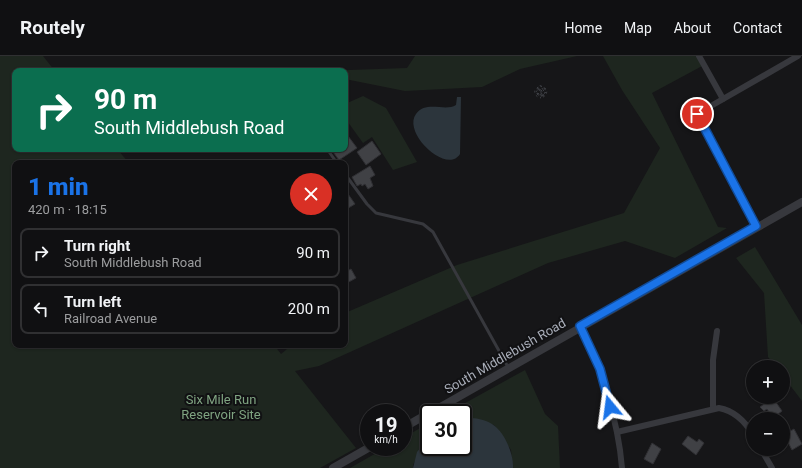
<!DOCTYPE html>
<meta charset="utf-8">
<style>
body{margin:0;font-family:Roboto,sans-serif;background:#19191b;color:#f1f3f6;height:100vh;display:flex;flex-direction:column;font-size:15px;white-space:nowrap}
*{box-sizing:border-box;margin:0}
p{font-size:13px;color:#9c9d9f}
.icon{flex:none;width:22px;height:22px;fill:none;stroke:currentColor;stroke-width:2;stroke-linecap:round;stroke-linejoin:round}
.map{position:relative;flex:1;overflow:hidden}
.side{position:absolute;left:12px;top:104px;width:336px;height:188px;display:flex;flex-direction:column;background:#101012;border-radius:8px;box-shadow:0 1px 3px #0004,0 0 0 1px #303032}
.side>*{flex:none}
.guide{position:absolute;left:12px;top:12px;width:336px;height:84px;border-radius:8px;box-shadow:0 1px 3px #0004,0 0 0 1px #303032;background:#0b6e4f;color:#fff;overflow:hidden}
.fabs{position:absolute;left:746px;top:304px;display:grid;gap:8px}
.fabs a{display:grid;place-items:center;width:44px;height:44px;border-radius:50%;background:#101012;box-shadow:0 1px 3px #0004,0 0 0 1px #303032;font-size:20px}
.speed{position:absolute;left:360px;top:348px;display:flex;gap:8px;font-size:20px;font-weight:700;text-align:center}
.speed>*{display:grid;place-content:center;width:52px;height:52px;border-radius:50%;background:#101012;box-shadow:0 1px 3px #0004,0 0 0 1px #303032;line-height:1}
.speed small{font-size:10px;font-weight:400}
.speed .limit{border:2px solid #111;border-radius:6px;background:#fff;color:#111}
.pin{position:absolute;display:grid;place-items:center;width:34px;height:34px;color:#fff;margin:-17px;border:2px solid #fff;border-radius:50%;box-shadow:0 1px 4px #0007}
.me{position:absolute;width:44px;margin:-22px;rotate:344deg;stroke-linejoin:round;filter:drop-shadow(0 0 3px #0008)}
.turn{display:flex;align-items:center;gap:14px;height:84px;padding:0 16px;font-size:18px}
.turn .icon{width:52px;height:52px;stroke-width:2.5}
.turn b{display:block;font-size:28px;line-height:34px}
.round{display:grid;place-items:center;flex:none;width:42px;height:42px;border-radius:21px;background:#19191b}
.summary{display:flex;align-items:center;justify-content:space-between;height:68px;padding:0 16px}
h1{font-size:24px;font-weight:800;line-height:30px;color:#1a73e8}
ul{padding:0;list-style:none}
li{display:flex;align-items:center;gap:12px;height:50px;margin:0 8px 6px;padding:0 8px;border:2px solid #303032;border-radius:8px}
li div{flex:1}
li b{display:block;font-size:15px}
li em{font-style:normal}
header{display:flex;align-items:center;gap:24px;box-sizing:border-box;height:56px;padding:0 20px;background:#101012;border-bottom:1px solid #303032}
header strong{font-size:19px}
nav{display:flex;gap:22px;margin-inline-start:auto;font-size:14px}
.map>svg:first-child{display:block}
.green{fill:#1e261f}
.water{fill:#2c353c}
.building{fill:#404145;stroke:#303034}
.lines{fill:none;stroke-linecap:round;stroke-linejoin:round}
.path{stroke:#3d3f44;stroke-width:1;stroke-dasharray:2 3;stroke-linecap:butt}
.service{stroke:#37383d;stroke-width:3}
.minor{stroke:#37383d;stroke-width:6}
.tertiary{stroke:#37383d;stroke-width:8}
.route-casing{stroke:#114b97;stroke-width:10}
.route{stroke:#1a73e8;stroke-width:7}
.labels{text-anchor:middle;dominant-baseline:central;stroke-width:4;stroke-linejoin:round;paint-order:stroke}
.street-label{font-size:13px;fill:#a8adb8;stroke:#111113}
.park-label{font-size:13px;fill:#7fa381;stroke:#111113}
</style>
<header>
<strong>Routely</strong>
<nav><a>Home</a><a>Map</a><a>About</a><a>Contact</a></nav>
</header>
<div class="map">
<svg width="802" height="412" viewBox="0 0 802 412">
<rect width="100%" height="100%" fill="#161618"/>
<!-- green -->
<g class="green">
<polygon points="0,0 43,0 55,15 15,15 15,93 117,93 129,107 15,107 15,289 274,289 281,298 292,289 345,289 345,257 457,209 624,157 660,92 622,34 603,0 699,0 704,9 652,37 718,171 727,172 675,202 625,185 548,207 319,310 295,315 356,392 320,412 0,412"/>
<polygon points="415,0 577,0 520,13 482,31 405,35 345,23 345,15 321,15 407,12"/>
<polygon points="363,40 386,52 417,106 393,114 372,81 363,87 345,62 345,48"/>
<polygon points="755,191 802,269 802,345 783,320 783,311 776,311 768,301 764,237 736,202"/>
<polygon points="525,314 545,358 558,370 560,412 513,412 511,394 494,369 467,362 463,363 463,357 447,357"/>
<polygon points="429,367 429,381 425,385 413,409 413,412 350,412 387,391 403,391 403,382"/>
</g>
<!-- water -->
<g class="water">
<path d="M457 41H461L460 98C447 119 402 77 416 58 426 44 445 56 456 49Z"/>
<path d="M467 362C476 362 484 363 492 368 504 375 514 398 513 412H413L417 396 429 381V391H463V363Z"/>
</g>
<!-- building -->
<g class="building">
<polygon points="345,76 357,92 339,104 331,93 345,93"/>
<polygon points="372,85 381,98 366,109 357,96"/>
<polygon points="370,110 375,119 370,122 373,130 368,133 365,128 362,130 361,128 357,130 352,121"/>
<polygon points="348,138 355,148 345,154 345,140"/>
<polygon points="351,213 356,222 345,228 345,216"/>
<polygon points="773,342 782,355 773,362 767,353 764,355 760,351"/>
<polygon points="794,373 802,388 792,394 787,384 783,386 783,379"/>
<polygon points="688,380 697,386 699,383 704,387 696,399 682,388"/>
<polygon points="652,387 661,393 653,408 644,403"/>
</g>
<g class="lines">
<!-- path -->
<path class="path" d="M540 29 541 31 544 32 546 35 544 32 541 30 545 32 547 35 546 39 542 42 546 36 541 41 536 37 541 42C536 41 534 38 535 34L539 30 536 36 539 32 537 37 540 40 544 39 545 36 543 33 541 32 544 35 541 34 543 36 541 38 544 37 543 39H540L538 37 541 39 540 34 538 35 540 33 541 37V35"/>
<!-- service -->
<g class="service">
<polyline points="327,93 337,107"/>
<polyline points="345,118 367,148 376,157 423,168 433,176 508,311"/>
</g>
<!-- minor -->
<g class="minor">
<polyline points="699,0 723,43"/>
<polyline points="756,170 697,58 798,0"/>
<path d="M581 270C601 315 618 362 622 412"/>
<polyline points="713,353 713,304 717,275"/>
<path d="M617 376 719 352C735 355 745 365 753 379"/>
<polyline points="761,393 772,412"/>
</g>
<!-- tertiary -->
<g class="tertiary">
<polyline points="430,357 802,146"/>
<polyline points="403,372 429,357"/>
<polyline points="333,412 370,391"/>
</g>
</g>
<g class="lines">
<defs>
<polyline id="route" points="610,351 600,313 580,270 756,170 697,58"/>
</defs>
<!-- route casing -->
<use href="#route" class="route-casing"/>
<!-- route -->
<use href="#route" class="route"/>
</g>
<g class="labels">
<!-- street labels -->
<g class="street-label">
<text transform="translate(505 300) rotate(-30)">South Middlebush Road</text>
</g>
<!-- park labels -->
<g class="park-label">
<text x="221" y="343">Six Mile Run<tspan x="221" dy="15">Reservoir Site</tspan></text>
</g>
</g>
</svg>
<div class="fabs">
<a>+</a>
<a>−</a>
</div>
<div class="speed"><div>19<small>km/h</small></div><div class="limit">30</div></div>
<div class="pin" style="left:697px;top:58px;background:#d93025"><svg class="icon" aria-label="arrive" viewBox="0 0 24 24"><path d="M6 21V4h12l-3 4 3 4H6"/></svg></div>
<svg class="me" style="left:610px;top:351px" viewBox="-20 -20 40 40"><path d="M0-17L14 15 0 8-14 15z" fill="#1a73e8" stroke="#fff" stroke-width="4"/></svg>
<div class="guide">
<div class="turn"><svg class="icon" aria-label="right" viewBox="0 0 24 24"><path d="M7 20v-9h11M14 6l5 5-5 5"/></svg><div><b>90 m</b>South Middlebush Road</div></div>
</div>
<section class="side">
<div class="summary"><div><h1>1 min</h1><p>420 m · 18:15</p></div><a class="round" style="background:#d93025;color:#fff"><svg class="icon" aria-label="close" viewBox="0 0 24 24"><path d="M6 6l12 12M18 6L6 18"/></svg></a></div>
<ul>
<li><svg class="icon" aria-label="right" viewBox="0 0 24 24"><path d="M7 20v-9h11M14 6l5 5-5 5"/></svg><div><b>Turn right</b><p>South Middlebush Road</p></div><em>90 m</em></li>
<li><svg class="icon" aria-label="left" viewBox="0 0 24 24"><path d="M17 20v-9H6M10 6l-5 5 5 5"/></svg><div><b>Turn left</b><p>Railroad Avenue</p></div><em>200 m</em></li>
</ul>
</section>
</div>
